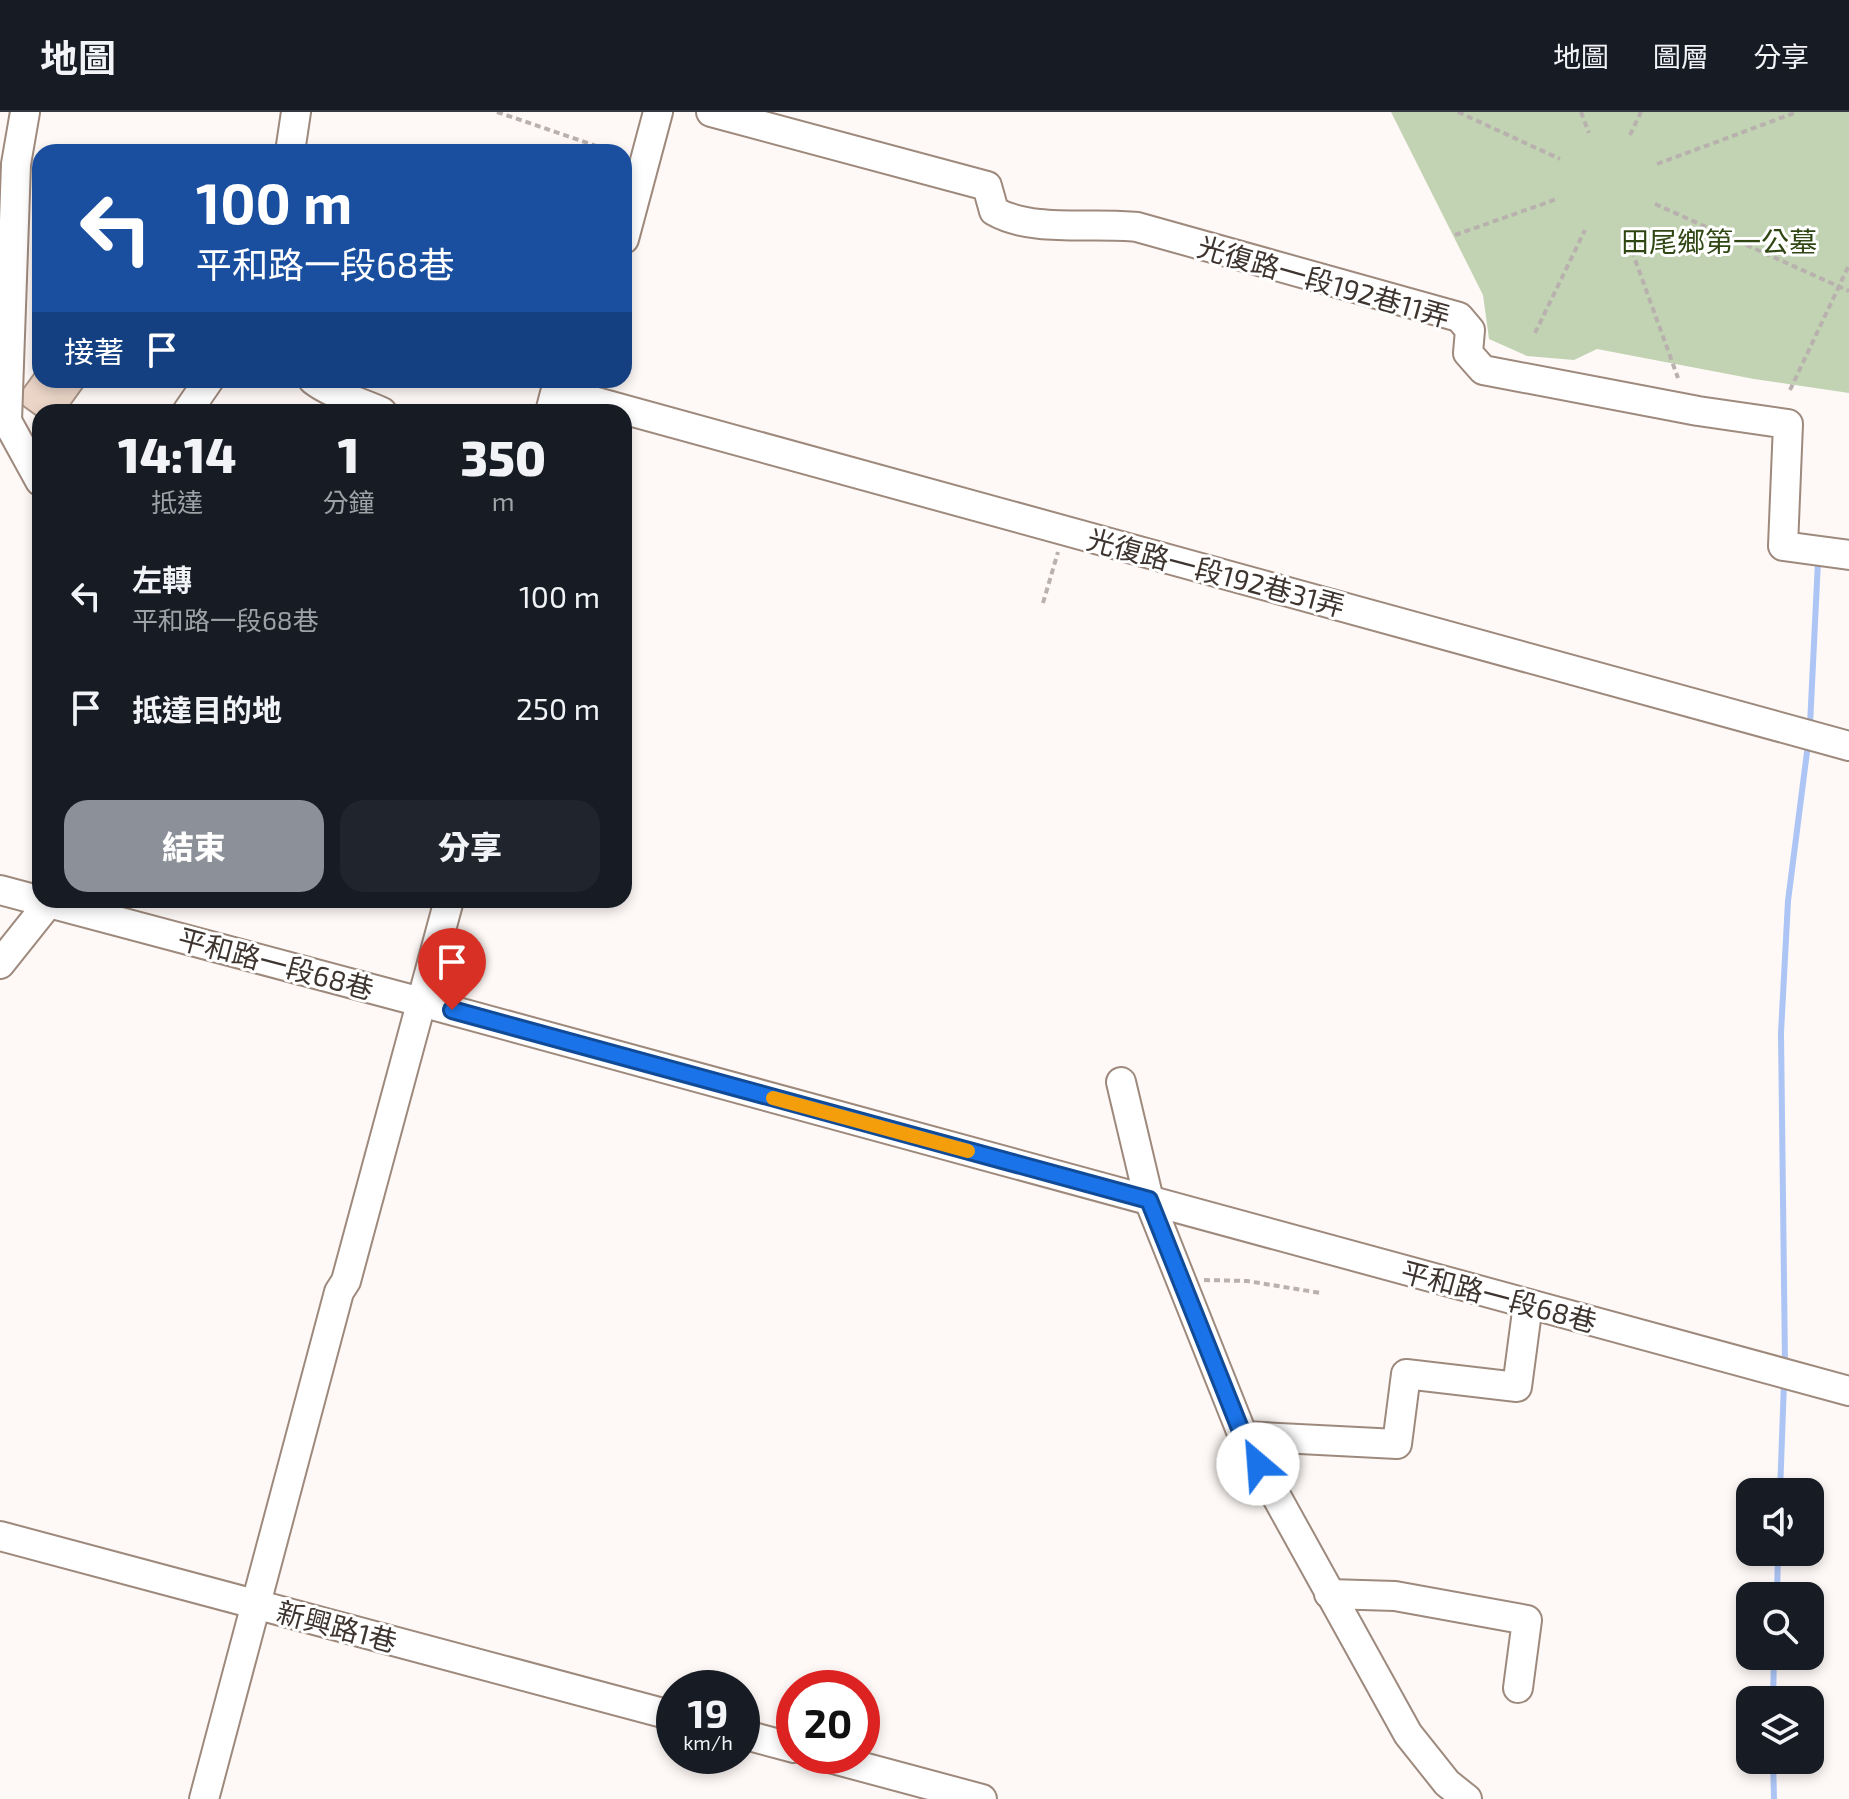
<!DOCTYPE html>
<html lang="zh-TW">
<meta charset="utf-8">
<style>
body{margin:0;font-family:"Exo 2","Noto Sans TC",sans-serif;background:#20242c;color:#f1f3f6;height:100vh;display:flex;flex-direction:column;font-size:30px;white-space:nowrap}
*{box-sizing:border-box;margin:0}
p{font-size:26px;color:#9ea1a6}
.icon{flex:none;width:44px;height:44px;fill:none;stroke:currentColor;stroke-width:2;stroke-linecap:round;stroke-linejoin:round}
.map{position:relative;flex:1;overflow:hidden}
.side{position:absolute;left:32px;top:292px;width:600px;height:504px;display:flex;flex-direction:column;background:#171b24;border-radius:24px;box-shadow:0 4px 12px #0003}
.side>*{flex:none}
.top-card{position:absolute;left:32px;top:32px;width:600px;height:244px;border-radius:24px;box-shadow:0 4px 12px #0003;background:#1a4fa0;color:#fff;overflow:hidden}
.controls{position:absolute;left:1736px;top:1366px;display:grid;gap:16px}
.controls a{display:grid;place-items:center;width:88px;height:88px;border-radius:16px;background:#171b24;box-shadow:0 4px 12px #0003;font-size:40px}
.speed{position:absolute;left:656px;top:1558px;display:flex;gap:16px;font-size:40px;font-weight:700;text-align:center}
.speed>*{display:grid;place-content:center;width:104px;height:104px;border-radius:50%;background:#171b24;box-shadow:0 4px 12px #0003;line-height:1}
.speed small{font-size:20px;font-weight:400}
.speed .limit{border:12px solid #d22;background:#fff;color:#111}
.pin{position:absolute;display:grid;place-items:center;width:68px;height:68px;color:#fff;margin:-82px -34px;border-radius:50% 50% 50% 0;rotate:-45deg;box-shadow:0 0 8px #0007}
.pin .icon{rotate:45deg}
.me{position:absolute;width:88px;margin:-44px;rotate:333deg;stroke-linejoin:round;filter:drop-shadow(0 0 6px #0008)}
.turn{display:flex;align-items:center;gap:28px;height:168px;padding:0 32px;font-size:36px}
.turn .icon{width:104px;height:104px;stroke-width:2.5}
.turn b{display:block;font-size:56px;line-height:68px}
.then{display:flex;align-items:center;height:76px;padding:0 32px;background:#0003;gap:16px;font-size:30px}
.eta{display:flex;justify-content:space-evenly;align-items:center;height:136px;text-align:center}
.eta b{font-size:48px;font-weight:800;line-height:56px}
.primary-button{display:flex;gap:16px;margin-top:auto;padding:16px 32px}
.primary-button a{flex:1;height:92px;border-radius:24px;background:#8c9099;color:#fff;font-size:32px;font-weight:800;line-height:92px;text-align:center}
.primary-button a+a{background:#20242c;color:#f1f3f6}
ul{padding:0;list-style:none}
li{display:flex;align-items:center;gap:24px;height:112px;padding:0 32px}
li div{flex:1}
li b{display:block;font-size:30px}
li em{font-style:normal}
header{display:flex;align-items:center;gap:48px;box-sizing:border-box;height:112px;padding:0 40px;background:#171b24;border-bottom:2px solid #363941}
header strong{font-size:38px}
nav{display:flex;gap:44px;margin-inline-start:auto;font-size:28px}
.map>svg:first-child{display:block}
.green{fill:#c2d3b3}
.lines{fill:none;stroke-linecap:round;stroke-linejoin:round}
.stream{stroke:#acc5f5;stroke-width:6}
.building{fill:#ebd5c7;stroke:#a89386;stroke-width:2}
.minor-casing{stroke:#9e897d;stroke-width:32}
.path{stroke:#b8b1ae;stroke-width:4;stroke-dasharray:6 4;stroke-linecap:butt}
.minor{stroke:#fff;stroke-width:28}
.route-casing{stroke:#114b97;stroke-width:20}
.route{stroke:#1a73e8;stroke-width:14}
.slow{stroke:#f59e0b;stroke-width:14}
.labels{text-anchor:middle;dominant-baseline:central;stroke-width:6;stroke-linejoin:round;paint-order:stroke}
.park-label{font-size:28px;fill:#304713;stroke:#fff}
.street-label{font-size:28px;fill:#3e3530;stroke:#fff}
</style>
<header>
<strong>地圖</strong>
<nav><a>地圖</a><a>圖層</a><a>分享</a></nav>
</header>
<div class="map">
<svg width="1849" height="1687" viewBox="0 0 1849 1687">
<rect width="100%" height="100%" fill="#fef9f6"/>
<!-- green -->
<polygon class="green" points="1391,0 1849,0 1849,281 1754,267 1597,237 1574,248 1527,244 1489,227 1483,183"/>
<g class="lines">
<!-- stream -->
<g class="stream">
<polyline points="1810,613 1818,449"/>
<polyline points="1785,1252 1781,921 1788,789 1808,632"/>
<polyline points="1780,1380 1784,1271"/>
<polyline points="1777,1484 1778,1440"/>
<polyline points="1773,1588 1774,1544"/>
<polyline points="1773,1648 1774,1687"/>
</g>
</g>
<!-- building -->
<polygon class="building" points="40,254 40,268 88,268 65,300 40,300 40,306 15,288"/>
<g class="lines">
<defs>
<g id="minor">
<polyline points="25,0 16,52 7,309 40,369"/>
<path d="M711 0 987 74 994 99C1032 121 1094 110 1137 115L1459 205 1470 218 1468 241 1483 258 1698 299 1788 312 1783 434 1849 443"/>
<polyline points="290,40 296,0"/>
<polyline points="624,127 658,0"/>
<path d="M313 268C331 282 360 290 382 300"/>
<polyline points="187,300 209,268"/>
<polyline points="550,300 555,281 582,286 1849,634"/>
<polyline points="0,778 421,890 1849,1279"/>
<polyline points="0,852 51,788"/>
<polyline points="1121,970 1149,1088 1243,1324 1408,1622 1447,1671 1467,1687"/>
<polyline points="1243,1324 1397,1332 1406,1262 1517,1275 1528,1192"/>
<polyline points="0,1424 674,1604"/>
<polyline points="1329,1482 1395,1484 1527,1508 1518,1576"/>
<polyline points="742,1622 794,1636"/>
<polyline points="822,1644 982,1687"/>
<polyline points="204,1687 339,1180 346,1169 449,788"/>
</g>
</defs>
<!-- minor casing -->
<use href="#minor" class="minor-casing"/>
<!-- path -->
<g class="path">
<polyline points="497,0 614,40"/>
<polyline points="1458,0 1560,47"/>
<polyline points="1581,0 1589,21"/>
<polyline points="1630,23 1641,0"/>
<polyline points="1657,52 1797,0"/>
<polyline points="1655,92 1849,179"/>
<polyline points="1625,120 1678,266"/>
<polyline points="1455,123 1557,87"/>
<polyline points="1535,221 1585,118"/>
<polyline points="1790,278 1849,153"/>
<polyline points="1043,491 1058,440"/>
<polyline points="1204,1168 1247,1169 1321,1181"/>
</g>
<!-- minor -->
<use href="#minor" class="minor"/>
</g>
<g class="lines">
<defs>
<polyline id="route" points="452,898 1149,1088 1243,1324 1258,1352"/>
</defs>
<!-- route casing -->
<use href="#route" class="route-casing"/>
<!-- route -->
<use href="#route" class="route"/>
<!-- slow -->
<polyline class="slow" points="773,986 968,1039"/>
</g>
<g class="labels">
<!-- park labels -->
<g class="park-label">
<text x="1719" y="129">田尾鄉第一公墓</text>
</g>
<!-- street labels -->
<g class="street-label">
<text transform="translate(1324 169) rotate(16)">光復路一段192巷11弄</text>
<text transform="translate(1216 460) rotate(15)">光復路一段192巷31弄</text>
<text transform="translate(276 851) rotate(15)">平和路一段68巷</text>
<text transform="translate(1499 1184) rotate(15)">平和路一段68巷</text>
<text transform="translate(337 1514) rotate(15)">新興路1巷</text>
</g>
</g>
</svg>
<div class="controls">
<a><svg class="icon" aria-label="sound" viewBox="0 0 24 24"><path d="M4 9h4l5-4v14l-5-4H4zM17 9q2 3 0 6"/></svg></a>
<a><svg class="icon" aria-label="search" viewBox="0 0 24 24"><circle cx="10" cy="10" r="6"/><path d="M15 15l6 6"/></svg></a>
<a><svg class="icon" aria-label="layers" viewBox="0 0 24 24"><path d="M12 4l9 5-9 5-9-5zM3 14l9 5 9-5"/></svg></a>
</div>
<div class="speed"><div>19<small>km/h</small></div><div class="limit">20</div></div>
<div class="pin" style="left:452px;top:898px;background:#d93025"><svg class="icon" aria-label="arrive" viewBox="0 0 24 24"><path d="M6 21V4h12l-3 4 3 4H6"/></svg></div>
<svg class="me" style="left:1258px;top:1352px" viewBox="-20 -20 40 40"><circle r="19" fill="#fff"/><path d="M0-13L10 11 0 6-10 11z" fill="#1a73e8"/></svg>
<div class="top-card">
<div class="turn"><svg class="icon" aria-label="left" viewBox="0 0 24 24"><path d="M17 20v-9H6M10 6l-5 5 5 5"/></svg><div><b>100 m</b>平和路一段68巷</div></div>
<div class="then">接著<svg class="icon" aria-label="arrive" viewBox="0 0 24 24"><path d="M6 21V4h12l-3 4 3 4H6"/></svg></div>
</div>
<section class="side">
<div class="eta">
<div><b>14:14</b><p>抵達</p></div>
<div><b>1</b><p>分鐘</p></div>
<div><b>350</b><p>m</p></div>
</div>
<ul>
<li><svg class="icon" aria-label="left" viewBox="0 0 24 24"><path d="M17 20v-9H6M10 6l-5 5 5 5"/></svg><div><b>左轉</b><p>平和路一段68巷</p></div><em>100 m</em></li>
<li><svg class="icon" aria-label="arrive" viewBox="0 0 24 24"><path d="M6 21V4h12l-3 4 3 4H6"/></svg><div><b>抵達目的地</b></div><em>250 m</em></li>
</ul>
<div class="primary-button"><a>結束</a><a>分享</a></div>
</section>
</div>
